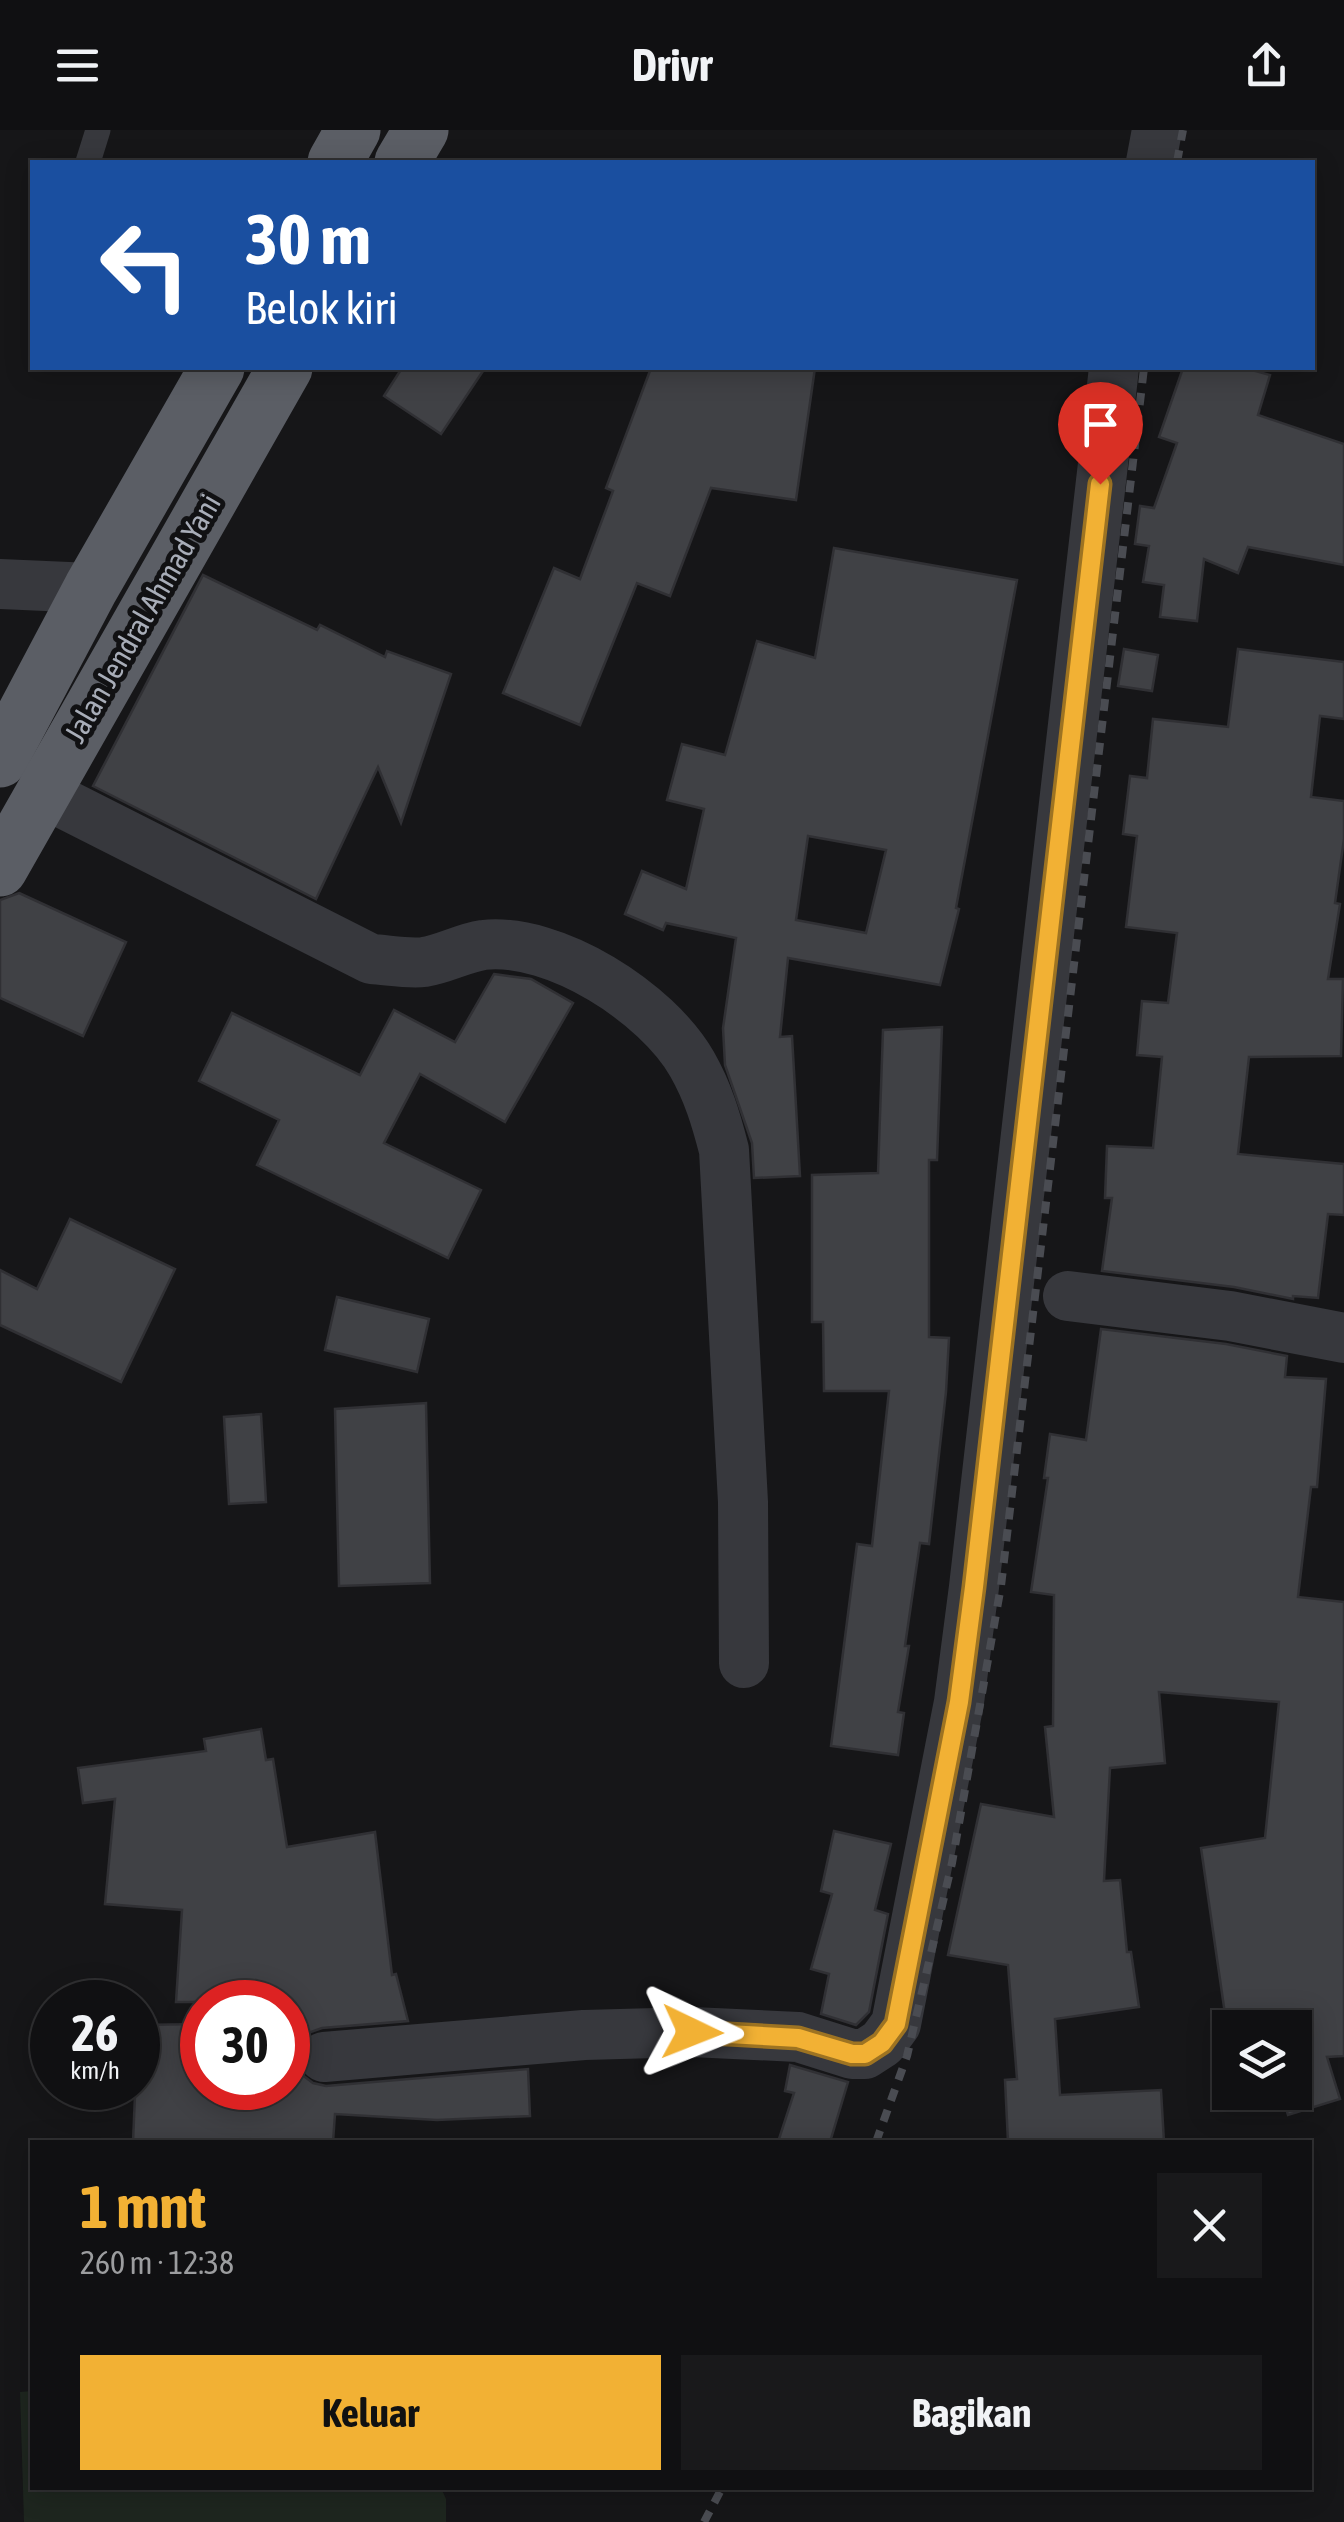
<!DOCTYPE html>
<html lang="id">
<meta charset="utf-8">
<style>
body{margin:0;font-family:"Asap Condensed",sans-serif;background:#19191b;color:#f1f3f6;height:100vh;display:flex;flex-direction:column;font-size:38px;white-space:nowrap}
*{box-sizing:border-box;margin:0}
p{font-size:32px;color:#9c9d9f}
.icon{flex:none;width:55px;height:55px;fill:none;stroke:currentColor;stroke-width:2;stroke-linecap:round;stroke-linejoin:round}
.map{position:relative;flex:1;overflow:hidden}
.details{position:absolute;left:30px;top:2010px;width:1282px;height:350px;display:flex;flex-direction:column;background:#101012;border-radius:0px;box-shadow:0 5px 25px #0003,0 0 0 2px #303032}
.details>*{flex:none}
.guide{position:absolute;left:30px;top:30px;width:1285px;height:210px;border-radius:0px;box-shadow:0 5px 25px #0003,0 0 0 2px #303032;background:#1a4fa0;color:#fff;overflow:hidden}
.tools{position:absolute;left:1212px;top:1880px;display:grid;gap:20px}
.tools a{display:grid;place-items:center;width:100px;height:100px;border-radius:0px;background:#101012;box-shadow:0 5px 25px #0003,0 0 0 2px #303032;font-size:50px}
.speed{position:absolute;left:30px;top:1850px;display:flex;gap:20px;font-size:50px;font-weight:700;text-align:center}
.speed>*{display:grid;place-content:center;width:130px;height:130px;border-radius:50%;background:#101012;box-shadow:0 5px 25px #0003,0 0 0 2px #303032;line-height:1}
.speed small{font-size:25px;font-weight:400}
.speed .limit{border:15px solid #d22;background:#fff;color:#111}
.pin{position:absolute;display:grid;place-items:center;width:85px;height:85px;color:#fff;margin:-102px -42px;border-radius:50% 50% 50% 0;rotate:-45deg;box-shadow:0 0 10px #0007}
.pin .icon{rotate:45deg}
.me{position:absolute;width:110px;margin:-55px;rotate:92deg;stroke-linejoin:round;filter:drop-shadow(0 0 8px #0008)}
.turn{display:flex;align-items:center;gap:35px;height:210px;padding:0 50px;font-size:45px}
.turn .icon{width:130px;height:130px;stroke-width:2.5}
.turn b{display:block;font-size:70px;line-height:85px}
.round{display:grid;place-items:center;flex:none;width:105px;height:105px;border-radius:0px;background:#19191b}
.headline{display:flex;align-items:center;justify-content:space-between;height:170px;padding:0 50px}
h1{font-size:60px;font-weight:700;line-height:75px;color:#f2b134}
.primary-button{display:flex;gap:20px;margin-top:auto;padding:20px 50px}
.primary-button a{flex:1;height:115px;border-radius:0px;background:#f2b134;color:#111;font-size:40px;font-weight:700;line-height:115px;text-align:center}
.primary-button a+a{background:#19191b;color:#f1f3f6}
header{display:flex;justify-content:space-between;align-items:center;height:130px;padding:0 50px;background:#101012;font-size:45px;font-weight:700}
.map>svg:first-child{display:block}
.green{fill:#1e261f}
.building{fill:#404145;stroke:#303034;stroke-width:2.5;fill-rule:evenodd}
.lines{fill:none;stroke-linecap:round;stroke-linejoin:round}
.service{stroke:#37383d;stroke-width:25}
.minor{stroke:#37383d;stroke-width:50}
.trunk{stroke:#5b5e65;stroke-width:55}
.rail{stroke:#4a4c52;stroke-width:8;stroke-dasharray:12 10;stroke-linecap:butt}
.route-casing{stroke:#9d7322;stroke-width:25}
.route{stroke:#f2b134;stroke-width:18}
.labels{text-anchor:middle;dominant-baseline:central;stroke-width:10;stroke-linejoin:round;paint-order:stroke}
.street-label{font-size:30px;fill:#a8adb8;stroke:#111113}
</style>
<header><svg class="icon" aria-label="menu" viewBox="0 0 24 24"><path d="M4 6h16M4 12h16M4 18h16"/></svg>Drivr<svg class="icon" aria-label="share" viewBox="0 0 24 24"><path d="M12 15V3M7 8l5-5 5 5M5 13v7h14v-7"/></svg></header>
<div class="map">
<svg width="1344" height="2392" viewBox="0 0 1344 2392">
<rect width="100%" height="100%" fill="#161618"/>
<!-- green -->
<polygon class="green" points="32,2261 32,2358 441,2358 446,2369 446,2392 24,2392 20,2262"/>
<!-- building -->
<g class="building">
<polygon points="402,238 485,238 441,304 384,266"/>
<polygon points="651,238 815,238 796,370 711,358 670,466 637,453 580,595 503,563 554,438 580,449 613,361 606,358"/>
<polygon points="1183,238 1245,238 1270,245 1258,285 1344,314 1344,435 1248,417 1238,443 1204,429 1197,491 1160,487 1164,455 1143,452 1149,416 1135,414 1140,376 1154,378 1177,313 1159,307"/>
<path d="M834 418 1017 450 956 778 959 779 940 855 788 828 780 907 792 906 800 1046 754 1048 752 1013 725 935 723 898 736 808 666 793 663 800 625 784 642 741 686 759 704 679 667 670 682 614 725 625 757 511 815 528ZM808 706 886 720 866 803 796 790Z"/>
<polygon points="203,445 317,500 320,495 385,527 387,521 451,544 401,693 378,637 316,769 93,656"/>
<polygon points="1124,519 1158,525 1152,561 1118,556"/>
<polygon points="1238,519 1344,532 1344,589 1320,586 1311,667 1344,671 1344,709 1335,773 1340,774 1328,849 1343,849 1341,926 1249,927 1238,1024 1344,1034 1344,1085 1328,1084 1318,1168 1293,1166 1293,1169 1234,1157 1102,1141 1112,1068 1105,1068 1107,1016 1153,1018 1162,927 1137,925 1142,871 1168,873 1177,803 1126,797 1137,706 1123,704 1130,646 1147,648 1153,589 1228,597"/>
<polygon points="19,763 126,812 83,906 0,868 0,770"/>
<polygon points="494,844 531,849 573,873 505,992 420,944 384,1013 481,1060 448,1128 257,1035 279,990 199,951 232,883 360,945 394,880 455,912"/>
<polygon points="942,897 937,1030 929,1030 929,1207 949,1208 946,1262 929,1414 920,1413 905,1516 909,1516 898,1582 904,1583 898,1625 831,1616 857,1414 872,1416 889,1261 824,1261 823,1192 812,1192 812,1045 878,1043 883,900"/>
<polygon points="70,1089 175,1139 121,1252 0,1195 0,1140 37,1159"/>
<polygon points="337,1167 429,1189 417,1242 325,1220"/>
<polygon points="1101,1199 1226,1214 1287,1226 1285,1247 1326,1249 1317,1357 1311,1357 1298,1467 1344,1472 1344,1926 1327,1927 1340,1969 1288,1985 1281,1962 1295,1962 1295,1898 1227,1898 1201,1718 1265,1708 1279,1572 1159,1562 1165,1633 1110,1638 1104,1751 1120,1750 1127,1822 1131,1822 1139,1877 1055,1889 1060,1965 1161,1960 1164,2012 1008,2012 1005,1950 1017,1949 1008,1835 948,1825 981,1674 1054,1687 1045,1597 1053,1596 1054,1465 1031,1462 1048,1348 1044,1348 1050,1304 1086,1310"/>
<polygon points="426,1273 430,1453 339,1456 335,1279"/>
<polygon points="261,1284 266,1372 229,1374 224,1287"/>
<polygon points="261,1599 266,1630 273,1629 287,1717 375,1702 392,1845 396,1844 408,1891 322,1898 308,1903 298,1916 296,1930 301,1944 313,1953 326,1956 528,1939 530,1986 437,1990 335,1984 333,2012 133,2012 138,1895 202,1894 202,1958 288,1958 288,1872 176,1872 182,1780 105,1774 115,1669 83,1673 78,1638 206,1621 204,1609"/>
<polygon points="834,1701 891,1714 875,1780 888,1784 869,1882 856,1895 821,1884 829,1844 811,1839 832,1764 821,1761"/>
<polygon points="790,1935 848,1952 830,2012 778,2012 794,1963 785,1961"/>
</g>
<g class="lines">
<!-- service -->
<polyline class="service" points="88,32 98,0"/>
<!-- minor -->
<g class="minor">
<polyline points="1151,32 1157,0"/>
<polyline points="0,454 91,458"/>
<path d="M43 663 371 829C388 830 408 834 424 832 444 829 463 818 483 815 555 807 657 873 692 934 708 962 716 989 724 1020L743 1372 744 1533"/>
<polyline points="1068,1166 1230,1186 1344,1208"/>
<polyline points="324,1927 584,1905 692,1902 798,1907 852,1924 865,1924 882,1913 896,1894 959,1572 974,1457 1114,238"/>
</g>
<!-- trunk -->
<g class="trunk">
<polyline points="335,32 353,0"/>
<polyline points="402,32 421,0"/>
<polyline points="0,630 91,458 217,238"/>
<polyline points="0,739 285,238"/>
</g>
<!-- rail -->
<g class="rail">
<polyline points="1177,32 1183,0"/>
<polyline points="876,2012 907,1926 952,1733 1001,1456 1144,238"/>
<polyline points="704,2392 722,2358"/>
</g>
</g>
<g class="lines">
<defs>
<polyline id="route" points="692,1902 798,1908 852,1924 865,1924 882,1913 896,1894 959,1572 974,1457 1100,354"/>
</defs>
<!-- route casing -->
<use href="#route" class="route-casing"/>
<!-- route -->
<use href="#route" class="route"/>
</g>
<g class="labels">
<!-- street labels -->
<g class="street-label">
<text transform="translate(142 488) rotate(-60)">Jalan Jendral Ahmad Yani</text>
</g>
</g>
</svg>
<div class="tools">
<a><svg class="icon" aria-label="layers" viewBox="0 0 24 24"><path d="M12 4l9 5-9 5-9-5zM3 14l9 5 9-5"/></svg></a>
</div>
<div class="speed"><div>26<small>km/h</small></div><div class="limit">30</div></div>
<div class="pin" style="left:1100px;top:354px;background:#d93025"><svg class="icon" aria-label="arrive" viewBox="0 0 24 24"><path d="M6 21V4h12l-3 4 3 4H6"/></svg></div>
<svg class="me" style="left:692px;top:1902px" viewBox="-20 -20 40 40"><path d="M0-17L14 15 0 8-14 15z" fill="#f2b134" stroke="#fff" stroke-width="4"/></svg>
<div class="guide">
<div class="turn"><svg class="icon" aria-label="left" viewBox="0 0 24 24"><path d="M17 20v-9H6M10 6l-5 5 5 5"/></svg><div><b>30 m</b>Belok kiri</div></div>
</div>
<section class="details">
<div class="headline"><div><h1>1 mnt</h1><p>260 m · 12:38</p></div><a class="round"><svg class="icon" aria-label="close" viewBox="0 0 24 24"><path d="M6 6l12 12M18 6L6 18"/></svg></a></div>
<div class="primary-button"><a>Keluar</a><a>Bagikan</a></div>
</section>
</div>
